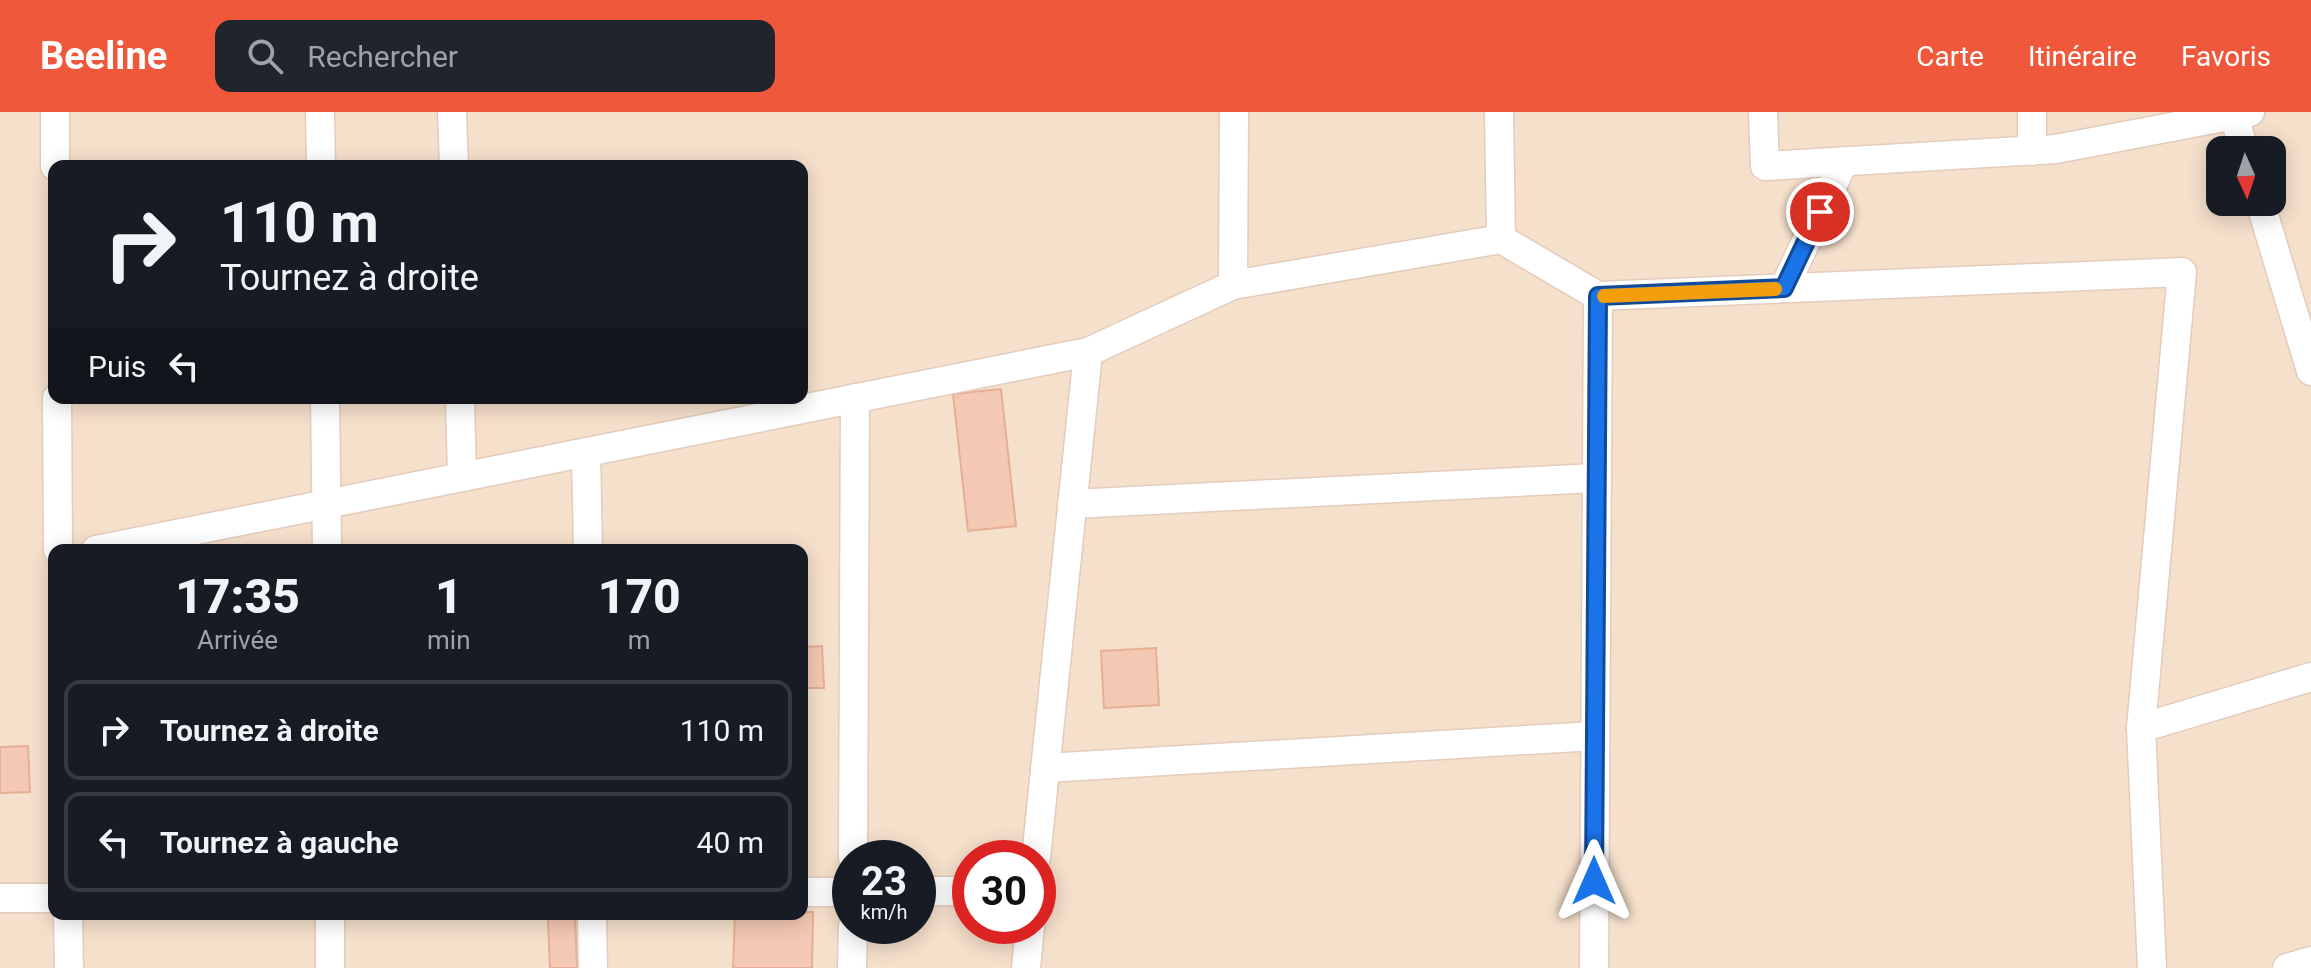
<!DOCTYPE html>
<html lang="fr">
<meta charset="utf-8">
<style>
body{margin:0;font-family:Roboto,sans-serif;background:#20242c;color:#f1f3f6;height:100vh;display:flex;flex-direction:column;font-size:30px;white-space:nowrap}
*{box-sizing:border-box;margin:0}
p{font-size:26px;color:#9ea1a6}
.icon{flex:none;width:44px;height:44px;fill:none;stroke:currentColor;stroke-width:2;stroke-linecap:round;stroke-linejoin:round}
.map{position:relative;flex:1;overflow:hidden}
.side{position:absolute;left:48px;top:432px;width:760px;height:376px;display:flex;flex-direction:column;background:#171b24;border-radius:16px;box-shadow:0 4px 20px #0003}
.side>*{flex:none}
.banner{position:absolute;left:48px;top:48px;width:760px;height:244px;border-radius:16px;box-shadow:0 4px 20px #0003;background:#171b24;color:#f1f3f6;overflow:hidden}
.needle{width:52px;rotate:177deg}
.fabs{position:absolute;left:2206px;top:24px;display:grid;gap:16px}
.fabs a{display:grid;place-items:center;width:80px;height:80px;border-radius:16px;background:#171b24;box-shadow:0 4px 20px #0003;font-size:40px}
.speed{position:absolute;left:832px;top:728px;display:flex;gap:16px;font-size:40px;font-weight:700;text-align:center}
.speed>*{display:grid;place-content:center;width:104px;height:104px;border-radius:50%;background:#171b24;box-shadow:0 4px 20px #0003;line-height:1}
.speed small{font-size:20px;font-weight:400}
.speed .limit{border:12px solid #d22;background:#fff;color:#111}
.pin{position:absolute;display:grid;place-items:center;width:68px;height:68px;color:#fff;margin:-34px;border:4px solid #fff;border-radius:50%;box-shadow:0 2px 8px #0007}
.me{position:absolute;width:88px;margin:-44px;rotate:0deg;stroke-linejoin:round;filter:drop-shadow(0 0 6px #0008)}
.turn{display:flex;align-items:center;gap:28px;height:168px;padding:0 40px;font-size:36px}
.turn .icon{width:104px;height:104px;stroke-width:2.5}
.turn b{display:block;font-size:56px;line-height:68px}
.then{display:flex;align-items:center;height:76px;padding:0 40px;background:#0003;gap:16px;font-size:30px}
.eta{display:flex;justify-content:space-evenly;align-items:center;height:136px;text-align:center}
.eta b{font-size:48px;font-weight:800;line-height:56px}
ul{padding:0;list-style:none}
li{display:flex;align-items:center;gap:24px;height:100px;margin:0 16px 12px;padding:0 24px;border:4px solid #363941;border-radius:16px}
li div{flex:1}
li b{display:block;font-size:30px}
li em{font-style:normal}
header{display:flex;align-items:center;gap:48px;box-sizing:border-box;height:112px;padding:0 40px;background:#ef583b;color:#fff}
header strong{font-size:38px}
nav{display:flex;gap:44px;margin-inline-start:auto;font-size:28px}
.search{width:560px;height:72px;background:#20242c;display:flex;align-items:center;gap:20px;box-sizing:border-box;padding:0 28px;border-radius:16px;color:#9ea1a6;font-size:30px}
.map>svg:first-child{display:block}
.residential{fill:#f5e0cb;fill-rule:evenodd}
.building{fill:#f4c9b4;stroke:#e7ae93;stroke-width:2}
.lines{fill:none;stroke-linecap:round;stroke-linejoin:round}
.street-casing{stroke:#e3ccbc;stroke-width:31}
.street{stroke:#fff;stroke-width:28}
.route-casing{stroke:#114b97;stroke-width:20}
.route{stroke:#1a73e8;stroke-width:14}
.slow{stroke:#f59e0b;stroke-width:14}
</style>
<header>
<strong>Beeline</strong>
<div class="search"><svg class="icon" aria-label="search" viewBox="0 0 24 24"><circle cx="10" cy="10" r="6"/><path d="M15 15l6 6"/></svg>Rechercher</div>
<nav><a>Carte</a><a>Itinéraire</a><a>Favoris</a></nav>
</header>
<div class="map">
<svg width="2311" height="856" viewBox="0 0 2311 856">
<rect width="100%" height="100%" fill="#fdefdd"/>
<!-- residential -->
<path class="residential" d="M0 0H2311V856H0ZM2220 38H2272V90H2220ZM54 54H802V286H54ZM54 438H802V802H54ZM850 746H918V814H850ZM970 746H1038V814H970Z"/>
<!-- building -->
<g class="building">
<polygon points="1001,277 1016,414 968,419 953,282"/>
<polygon points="822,534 824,576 802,576 802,535"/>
<polygon points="1156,536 1159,593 1104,596 1101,539"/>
<polygon points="28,634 30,680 0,681 0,635"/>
<polygon points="802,800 813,800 812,856 733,856 735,802 802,802"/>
<polygon points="575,804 577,856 550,856 548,806"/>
</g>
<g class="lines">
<defs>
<g id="street">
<polyline points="55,0 55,54"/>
<polyline points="320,0 321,54"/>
<polyline points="452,0 454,54"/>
<polyline points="1499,0 1501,127"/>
<polyline points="1763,0 1765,54 2056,37 2250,0"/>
<polyline points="2234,3 2244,38"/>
<polyline points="2032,39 2032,0"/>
<polyline points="2260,90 2311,259"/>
<polyline points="1233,173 1234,0"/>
<polyline points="1784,176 1844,49"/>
<polyline points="57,286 58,438"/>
<polyline points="325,286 327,438"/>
<polyline points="460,286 462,365"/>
<polyline points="586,340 588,438"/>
<polyline points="1072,392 1596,366"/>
<polyline points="96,438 1088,240 1233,173 1501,127 1598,184 2182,160 2141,616 2152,856"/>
<polyline points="2141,616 2311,565"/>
<polyline points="1045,656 1595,624"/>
<polyline points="853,746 855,286"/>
<polyline points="1036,746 1088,240"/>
<polyline points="918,779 970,779"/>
<polyline points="802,780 850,780"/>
<polyline points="0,786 54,786"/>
<polyline points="68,802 69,856"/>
<polyline points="330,802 330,856"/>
<polyline points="592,802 593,856"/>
<polyline points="852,856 853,814"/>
<polyline points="1026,856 1030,814"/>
<polyline points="1594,856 1598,184"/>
<polyline points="2287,856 2311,849"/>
</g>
</defs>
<!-- street casing -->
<use href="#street" class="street-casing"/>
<!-- street -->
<use href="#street" class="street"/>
</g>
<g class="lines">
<defs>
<polyline id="route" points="1594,769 1598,184 1784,176 1820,100"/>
</defs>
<!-- route casing -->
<use href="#route" class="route-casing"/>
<!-- route -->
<use href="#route" class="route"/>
<!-- slow -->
<polyline class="slow" points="1604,184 1775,177"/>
</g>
</svg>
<div class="fabs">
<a><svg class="needle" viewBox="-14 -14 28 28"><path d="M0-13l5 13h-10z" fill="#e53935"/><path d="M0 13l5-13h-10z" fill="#9ea1a6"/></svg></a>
</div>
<div class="speed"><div>23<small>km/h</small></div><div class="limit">30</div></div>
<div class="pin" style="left:1820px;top:100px;background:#d93025"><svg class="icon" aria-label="arrive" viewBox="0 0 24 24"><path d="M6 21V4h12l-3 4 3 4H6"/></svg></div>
<svg class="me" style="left:1594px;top:769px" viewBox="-20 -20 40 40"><path d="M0-17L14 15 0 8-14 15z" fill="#1a73e8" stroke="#fff" stroke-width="4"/></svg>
<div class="banner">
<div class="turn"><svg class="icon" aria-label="right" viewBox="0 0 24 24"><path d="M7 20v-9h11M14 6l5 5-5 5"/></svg><div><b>110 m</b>Tournez à droite</div></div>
<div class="then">Puis<svg class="icon" aria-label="left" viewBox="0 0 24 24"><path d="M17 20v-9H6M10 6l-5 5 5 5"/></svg></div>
</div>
<section class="side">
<div class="eta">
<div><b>17:35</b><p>Arrivée</p></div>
<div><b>1</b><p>min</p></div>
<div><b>170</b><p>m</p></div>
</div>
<ul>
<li><svg class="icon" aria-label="right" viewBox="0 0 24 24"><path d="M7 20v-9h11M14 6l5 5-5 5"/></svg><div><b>Tournez à droite</b></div><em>110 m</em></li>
<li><svg class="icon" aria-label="left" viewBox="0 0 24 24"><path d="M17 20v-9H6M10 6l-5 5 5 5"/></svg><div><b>Tournez à gauche</b></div><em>40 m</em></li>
</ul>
</section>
</div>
